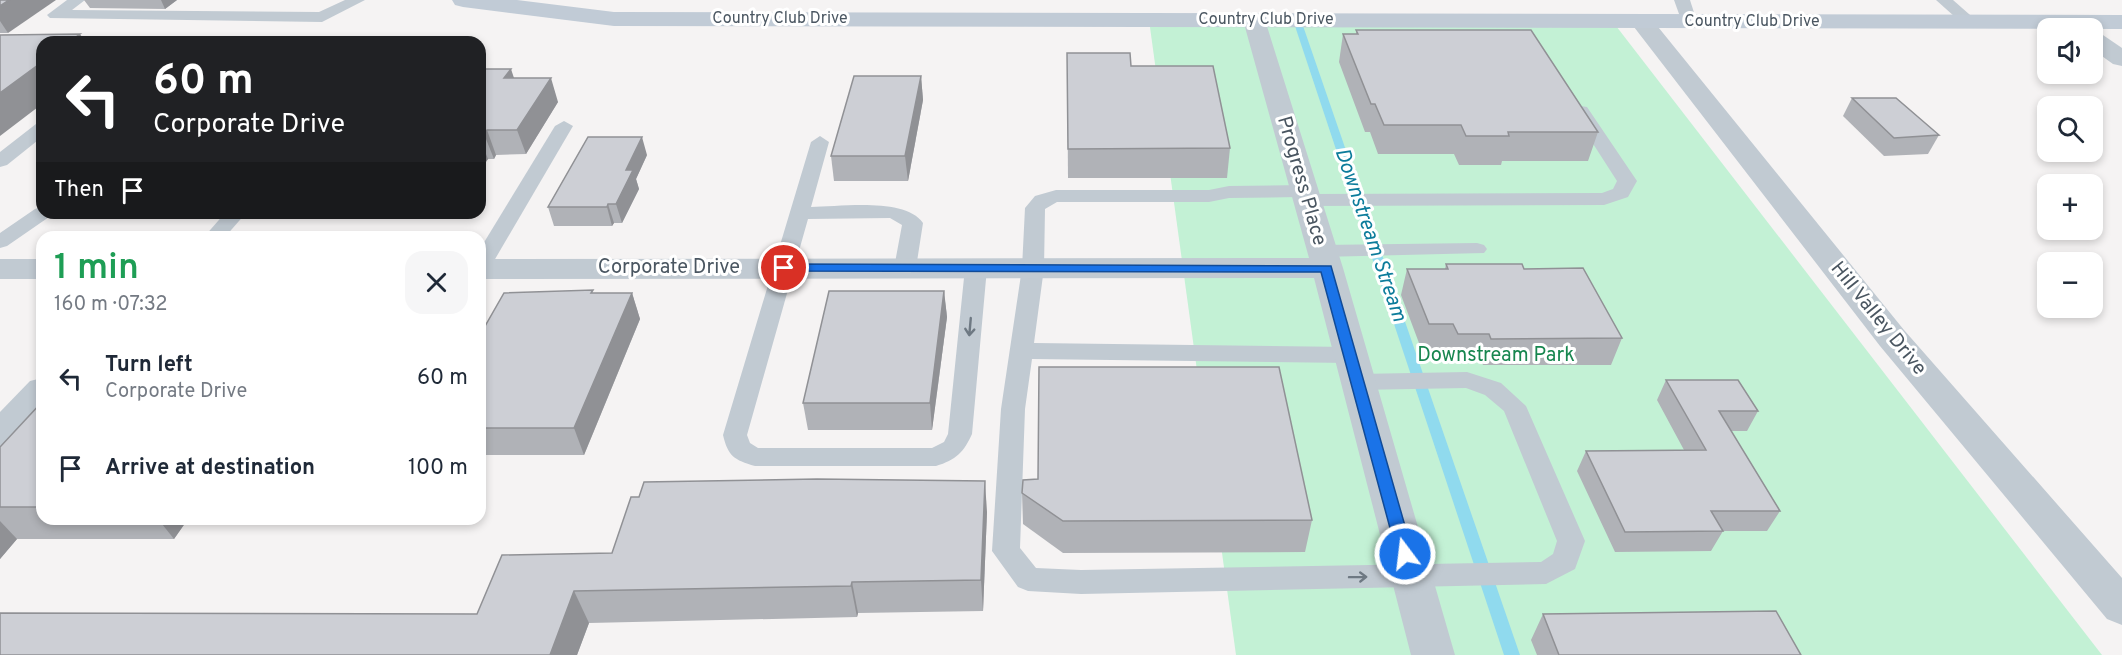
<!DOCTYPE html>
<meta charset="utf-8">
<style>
body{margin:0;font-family:Overpass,sans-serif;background:#f6f6f7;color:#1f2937;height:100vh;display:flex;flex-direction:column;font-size:22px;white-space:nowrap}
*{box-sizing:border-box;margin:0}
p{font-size:20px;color:#747a83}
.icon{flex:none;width:33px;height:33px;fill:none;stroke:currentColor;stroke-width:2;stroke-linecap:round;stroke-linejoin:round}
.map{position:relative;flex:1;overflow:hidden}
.sheet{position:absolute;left:36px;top:231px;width:450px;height:294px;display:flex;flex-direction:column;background:#fff;border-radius:18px;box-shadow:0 3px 9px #0003}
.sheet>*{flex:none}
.hud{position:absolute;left:36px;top:36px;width:450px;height:183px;border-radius:18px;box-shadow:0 3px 9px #0003;background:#202124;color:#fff;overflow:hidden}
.controls{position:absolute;left:2037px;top:18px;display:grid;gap:12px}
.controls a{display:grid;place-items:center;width:66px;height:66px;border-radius:12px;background:#fff;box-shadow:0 3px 9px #0003;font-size:30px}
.pin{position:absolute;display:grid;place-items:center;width:51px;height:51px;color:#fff;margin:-26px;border:3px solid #fff;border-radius:50%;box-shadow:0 2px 6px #0007}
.me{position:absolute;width:66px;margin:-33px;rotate:345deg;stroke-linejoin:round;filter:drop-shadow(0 0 4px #0008)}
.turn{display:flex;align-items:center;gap:21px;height:126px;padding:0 18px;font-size:27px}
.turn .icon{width:78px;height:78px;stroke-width:2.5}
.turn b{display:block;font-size:42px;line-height:51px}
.then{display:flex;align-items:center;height:57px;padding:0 18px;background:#0003;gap:12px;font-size:22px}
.round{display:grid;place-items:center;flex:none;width:63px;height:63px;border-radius:18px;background:#f6f6f7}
.head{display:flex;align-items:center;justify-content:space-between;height:102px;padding:0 18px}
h1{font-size:36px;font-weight:600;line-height:45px;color:#1e9e55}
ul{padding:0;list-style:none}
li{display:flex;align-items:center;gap:18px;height:90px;padding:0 18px}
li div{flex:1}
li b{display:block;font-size:22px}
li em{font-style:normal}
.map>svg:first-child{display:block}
.green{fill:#c3f1d5}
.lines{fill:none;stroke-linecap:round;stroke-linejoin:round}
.stream{fill:#90daee;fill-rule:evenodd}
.lane{fill:#c1cad2;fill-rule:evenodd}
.street{fill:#c1cad2;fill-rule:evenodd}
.secondary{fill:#c1cbd6;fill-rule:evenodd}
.wall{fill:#b0b2b7}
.shaded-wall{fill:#909195}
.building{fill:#cdcfd5;stroke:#909195;stroke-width:1.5}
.oneway{stroke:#6e7983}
.route{fill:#1a73e8;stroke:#114b97;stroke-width:1.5}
.labels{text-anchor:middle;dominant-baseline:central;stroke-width:6;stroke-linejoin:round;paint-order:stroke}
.far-street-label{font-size:16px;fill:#4a5661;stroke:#fff}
.street-label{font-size:20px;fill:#4a5661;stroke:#fff}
.park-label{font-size:20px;fill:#17864f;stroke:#fff}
.water-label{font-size:21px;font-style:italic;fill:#0c7c9b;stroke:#fff}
</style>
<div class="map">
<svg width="2122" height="655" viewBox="0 0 2122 655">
<rect width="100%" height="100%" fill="#f5f3f3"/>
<!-- green -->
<polygon class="green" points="1149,20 1613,22 2102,655 1236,655"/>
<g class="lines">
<!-- stream -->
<polygon class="stream" points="1297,17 1301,20 1520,655 1504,655 1293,20"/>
<!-- lane -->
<g class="lane">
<polygon points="67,0 85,0 72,10 319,12 345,0 365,0 322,22 50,18 47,15"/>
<polygon points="1674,0 1690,0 1697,22 1695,25 1683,25"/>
<polygon points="1936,0 1953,0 1978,22 1970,27 1964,25"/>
<polygon points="1581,106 1587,107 1637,181 1628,197 1604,205 1307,206 1300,204 1297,200 1299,197 1229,198 1209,202 1057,202 1045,209 1044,268 1034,343 1350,347 1358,349 1362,355 1358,361 1350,363 1032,359 1025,409 1020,548 1036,568 1081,570 1541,562 1553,554 1557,541 1504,411 1485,395 1466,388 1358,390 1350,388 1346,382 1350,376 1358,374 1467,372 1501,383 1526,406 1585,541 1575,569 1546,584 1081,594 1028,591 1018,587 992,551 1001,409 1022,268 1025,208 1035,196 1056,190 1209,190 1229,186 1304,185 1311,187 1314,191 1312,194 1602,193 1613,189 1617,181 1572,111"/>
<polygon points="564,121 573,126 491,266 487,271 480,273 480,249 555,126"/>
<polygon points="42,123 42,137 7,165 0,167 0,152 36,124"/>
<path d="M820 136 829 142 811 207C840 207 905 197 923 223L916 268 912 273H898L894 268 902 225 890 218 808 219 747 435 750 443 758 448H932L944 442 948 434 965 268 969 263H983L987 268 972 434C964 452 956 460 936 466H755C734 460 728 456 723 435L811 142Z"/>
<polygon points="42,207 42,213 52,213 49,217 7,246 0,248 0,233 35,209"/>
<polygon points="225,213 246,213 225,237 204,237"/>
<polygon points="1477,243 1484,245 1487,249 1484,253 1321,257 1314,255 1311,251 1314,247 1321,245"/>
</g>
<!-- street -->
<g class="street">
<polygon points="1254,13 1262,15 1265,20 1343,268 1455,655 1411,655 1314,278 480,279 480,259 1309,258 1243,20 1246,15"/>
<polygon points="1642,15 1650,17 1904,330 2122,578 2122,625 2107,619 1880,346 1634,27 1630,22 1634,17"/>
<polygon points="2092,31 2100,33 2122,48 2122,66 2113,64 2092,49"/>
<rect x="0" y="259" width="42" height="20"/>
<polygon points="42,378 42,412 13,444 0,448 0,412 30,381"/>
</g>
<!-- secondary -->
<polygon class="secondary" points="452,0 517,0 614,12 2122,15 2122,29 614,26 463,7 455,5"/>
</g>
<!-- wall -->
<g class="wall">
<polygon points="0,0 8,33 0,33"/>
<polygon points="84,0 177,0 165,9 90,8"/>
<polygon points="1356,30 1598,132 1588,161 1502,161 1501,165 1459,165 1454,154 1378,154 1370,132 1365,132 1339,62 1343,34 1356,34"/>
<polygon points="1067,53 1131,66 1230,148 1227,178 1068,178"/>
<polygon points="480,69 514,78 558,102 526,154 496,155 494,159 488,159 480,170"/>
<polygon points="921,76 923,100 908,181 834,181 831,156"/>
<polygon points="1852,98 1939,135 1928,154 1884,156 1843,116"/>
<polygon points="647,155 636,179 639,189 622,223 614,223 612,226 554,226 548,207"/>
<polygon points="387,213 446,213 444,215 388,215"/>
<polygon points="1446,264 1524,269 1622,338 1611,365 1483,365 1481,360 1450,361 1446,351 1422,351 1401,295 1407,269 1445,269"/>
<polygon points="944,291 947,317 932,430 808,430 803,403"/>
<polygon points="594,293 632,293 640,319 584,455 480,455 480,335"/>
<polygon points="1666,380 1758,411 1747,431 1731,431 1780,511 1767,531 1723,531 1711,551 1615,552 1577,471 1586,451 1684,450 1657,400"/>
<polygon points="42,402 42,519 188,519 174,539 17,539 0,559 0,447"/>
<polygon points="1038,479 1312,520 1305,552 1063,553 1023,524 1022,493"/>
<polygon points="987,512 983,611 858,613 857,617 589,623 577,655 0,655 477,614 612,553"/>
<polygon points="1543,614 1801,655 1537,655 1531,640"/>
</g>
<!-- shaded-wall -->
<g class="shaded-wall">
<polygon points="9,0 56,0 8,33 0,21 0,6"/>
<polygon points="161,0 177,0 165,9"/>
<polygon points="80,34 85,42 69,42"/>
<polygon points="42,62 42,104 0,136 0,93"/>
<polygon points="511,69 519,93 504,78"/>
<polygon points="921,76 923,100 908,181 905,156"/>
<polygon points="551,78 558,102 526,154 517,130"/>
<polygon points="487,130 496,155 494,159 484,134"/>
<polygon points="642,137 647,155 636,179 639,189 622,223 616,204 626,170"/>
<polygon points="480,139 488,159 480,170"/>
<polygon points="608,204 614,223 612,226 607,207"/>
<polygon points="944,291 947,317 932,430 930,403"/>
<polygon points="632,293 640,319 584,455 574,428"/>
<polygon points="985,481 987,512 983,611 981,580"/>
<polygon points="158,519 188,519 174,539"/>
<polygon points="0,521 17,539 0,559"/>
<polygon points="852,582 858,613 857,617 851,586"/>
<polygon points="574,591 589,623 577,655 550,655"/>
</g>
<!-- building -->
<g class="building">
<polygon points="0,0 9,0 0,6"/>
<polygon points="1356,30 1531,30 1598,132 1508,132 1509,136 1466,136 1461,125 1384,125 1375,104 1371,104 1343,34 1358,34"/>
<polygon points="80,34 69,42 42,42 42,62 0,93 0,35"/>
<polygon points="1067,53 1130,53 1131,66 1213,66 1230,148 1068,149"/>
<polygon points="480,69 511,69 504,78 551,78 517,130 487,130 484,134 480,134"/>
<polygon points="854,76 921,76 905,156 831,156"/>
<polygon points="1852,98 1896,98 1939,135 1894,138"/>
<polygon points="588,137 642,137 626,170 633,170 616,204 608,204 607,207 548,207"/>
<polygon points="1446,264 1522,264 1524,269 1583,268 1622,338 1491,339 1489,334 1458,334 1453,324 1429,324 1407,269 1448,269"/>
<polygon points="593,290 591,293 632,293 574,428 480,428 480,335 504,293"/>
<polygon points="829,291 944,291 930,403 803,403"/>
<polygon points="1039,367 1279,367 1312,520 1063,521 1022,493 1023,480 1038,479"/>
<polygon points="1666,380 1738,380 1758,411 1719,411 1780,511 1711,511 1723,531 1625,532 1586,451 1706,450"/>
<polygon points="42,402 42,507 0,507 0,447"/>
<polygon points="817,479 985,481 981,580 852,582 851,586 574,591 550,655 0,655 0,613 477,614 502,555 612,553 631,497 639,497 644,482"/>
<polygon points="1776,611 1801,655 1559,655 1543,614"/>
</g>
<!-- one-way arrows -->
<defs><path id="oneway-shaft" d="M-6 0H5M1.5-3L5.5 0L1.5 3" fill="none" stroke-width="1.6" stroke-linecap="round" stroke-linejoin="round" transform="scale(1.5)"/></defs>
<g class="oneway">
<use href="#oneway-shaft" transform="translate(970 327) rotate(95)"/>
<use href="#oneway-shaft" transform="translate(1358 577) rotate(-1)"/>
</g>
<!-- route -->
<polygon class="route" points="784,264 1331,266 1413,554 1411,559 1399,559 1397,554 1321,272 780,271 778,268"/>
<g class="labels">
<!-- far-street labels -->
<g class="far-street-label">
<text x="780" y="19">Country Club Drive</text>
<text x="1266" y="20">Country Club Drive</text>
<text x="1752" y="22">Country Club Drive</text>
</g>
<!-- street labels -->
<g class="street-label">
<text transform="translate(1301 181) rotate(74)">Progress Place</text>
<text x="669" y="268">Corporate Drive</text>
<text transform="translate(1878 319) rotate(51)">Hill Valley Drive</text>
</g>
<!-- park labels -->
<g class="park-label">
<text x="1496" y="356">Downstream Park</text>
</g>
<!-- water labels -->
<g class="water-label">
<text transform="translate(1370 235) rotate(71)">Downstream Stream</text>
</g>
</g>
</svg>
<div class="controls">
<a><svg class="icon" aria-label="sound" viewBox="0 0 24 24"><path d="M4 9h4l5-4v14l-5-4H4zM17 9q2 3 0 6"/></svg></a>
<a><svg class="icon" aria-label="search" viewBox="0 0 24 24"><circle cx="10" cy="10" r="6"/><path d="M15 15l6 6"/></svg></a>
<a>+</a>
<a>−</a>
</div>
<div class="pin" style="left:784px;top:268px;background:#d93025"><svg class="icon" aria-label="arrive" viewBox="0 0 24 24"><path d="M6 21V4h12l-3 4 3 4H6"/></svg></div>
<svg class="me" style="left:1405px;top:554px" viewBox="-20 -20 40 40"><circle r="17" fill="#1a73e8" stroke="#fff" stroke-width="3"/><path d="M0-11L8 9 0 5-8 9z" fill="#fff"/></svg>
<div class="hud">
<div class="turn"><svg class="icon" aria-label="left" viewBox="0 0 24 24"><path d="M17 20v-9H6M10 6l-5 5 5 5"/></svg><div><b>60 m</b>Corporate Drive</div></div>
<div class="then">Then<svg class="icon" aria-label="arrive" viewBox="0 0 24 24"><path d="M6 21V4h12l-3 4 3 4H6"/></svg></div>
</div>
<section class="sheet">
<div class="head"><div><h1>1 min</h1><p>160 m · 07:32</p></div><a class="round"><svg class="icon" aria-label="close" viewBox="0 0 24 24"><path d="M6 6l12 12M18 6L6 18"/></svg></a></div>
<ul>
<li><svg class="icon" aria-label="left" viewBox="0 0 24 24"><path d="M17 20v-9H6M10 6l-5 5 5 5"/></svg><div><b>Turn left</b><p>Corporate Drive</p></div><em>60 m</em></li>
<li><svg class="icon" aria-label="arrive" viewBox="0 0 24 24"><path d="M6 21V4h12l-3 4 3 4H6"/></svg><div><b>Arrive at destination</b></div><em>100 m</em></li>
</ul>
</section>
</div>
